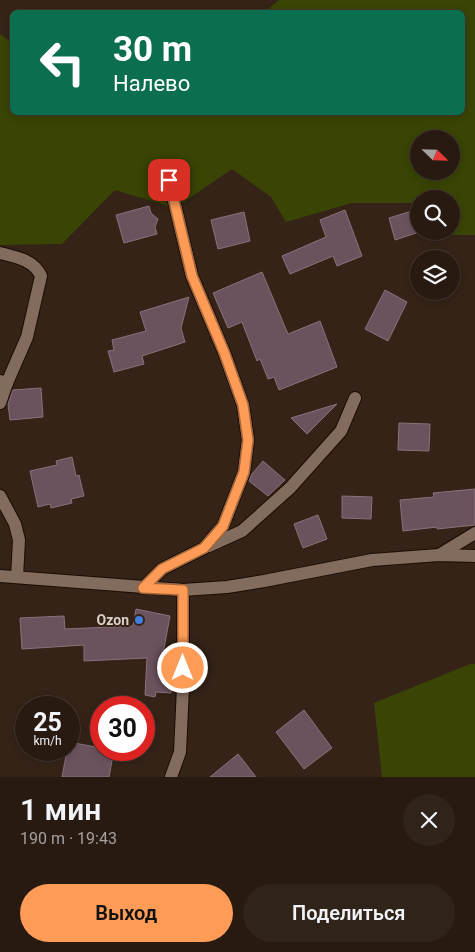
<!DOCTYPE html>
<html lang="ru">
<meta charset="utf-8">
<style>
body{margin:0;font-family:Roboto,sans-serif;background:#30231a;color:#f1f3f6;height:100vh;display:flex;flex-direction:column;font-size:19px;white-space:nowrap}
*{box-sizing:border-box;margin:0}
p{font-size:16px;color:#a5a19f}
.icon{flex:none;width:28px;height:28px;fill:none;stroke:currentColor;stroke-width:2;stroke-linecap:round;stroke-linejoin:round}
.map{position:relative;height:777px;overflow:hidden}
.drawer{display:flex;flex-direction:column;background:#281a11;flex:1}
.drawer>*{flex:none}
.guide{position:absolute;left:10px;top:10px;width:455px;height:105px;border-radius:8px;box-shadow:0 2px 8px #0003,0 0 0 1px #443831;background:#0b6e4f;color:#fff;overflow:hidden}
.needle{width:32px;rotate:113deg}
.controls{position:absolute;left:410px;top:130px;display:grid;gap:10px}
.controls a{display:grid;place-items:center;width:50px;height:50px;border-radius:50%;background:#281a11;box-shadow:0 2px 8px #0003,0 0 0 1px #443831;font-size:25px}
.speed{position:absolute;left:15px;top:696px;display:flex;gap:10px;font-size:25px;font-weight:700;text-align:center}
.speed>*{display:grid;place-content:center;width:65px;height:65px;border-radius:50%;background:#281a11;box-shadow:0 2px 8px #0003,0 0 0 1px #443831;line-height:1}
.speed small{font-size:12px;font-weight:400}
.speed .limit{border:8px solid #d22;background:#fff;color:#111}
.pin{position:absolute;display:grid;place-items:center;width:42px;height:42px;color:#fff;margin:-21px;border-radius:10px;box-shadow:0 2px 8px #0006}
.me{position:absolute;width:55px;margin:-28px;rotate:0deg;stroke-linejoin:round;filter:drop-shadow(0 0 4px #0008)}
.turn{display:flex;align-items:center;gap:18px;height:105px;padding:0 20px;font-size:22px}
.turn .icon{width:65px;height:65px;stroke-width:2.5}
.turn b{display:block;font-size:35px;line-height:42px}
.round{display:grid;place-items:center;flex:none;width:52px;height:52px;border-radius:26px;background:#30231a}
.overview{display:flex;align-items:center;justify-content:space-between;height:85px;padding:0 20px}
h1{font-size:30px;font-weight:600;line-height:38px}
.button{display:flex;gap:10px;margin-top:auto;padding:10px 20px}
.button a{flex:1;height:58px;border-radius:30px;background:#fe9c57;color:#111;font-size:20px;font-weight:600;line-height:58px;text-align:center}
.button a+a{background:#30231a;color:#f1f3f6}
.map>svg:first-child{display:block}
.green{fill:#394405;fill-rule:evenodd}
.building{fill:#6b535d;stroke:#8a717b}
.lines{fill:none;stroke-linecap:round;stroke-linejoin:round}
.minor-casing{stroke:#1c0c03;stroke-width:14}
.minor{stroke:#816c5e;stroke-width:12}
.route-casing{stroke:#a56539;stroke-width:12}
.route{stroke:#fe9c57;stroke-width:9}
.shop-dot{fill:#3f7fe0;stroke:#352317;stroke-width:2}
.labels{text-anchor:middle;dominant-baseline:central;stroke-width:4;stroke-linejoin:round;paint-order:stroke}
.poi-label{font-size:14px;font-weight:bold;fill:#dbcfc7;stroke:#352317;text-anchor:end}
</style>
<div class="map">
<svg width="475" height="777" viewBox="0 0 475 777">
<rect width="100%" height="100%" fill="#352317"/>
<!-- green -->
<g class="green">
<path d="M279 0H475V235H451L446 231H451V199H419V209L411 203H352L286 222 271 197 232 169 175 208 115 190 62 244 0 245V34L12 43V112H462V12H265ZM419 139H451V171H419Z"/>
<polygon points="470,664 475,664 475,777 382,777 374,703"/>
</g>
<!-- building -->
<g class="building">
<polygon points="149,206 151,213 158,219 155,227 157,234 124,243 116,215"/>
<polygon points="345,210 362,256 337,266 333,256 290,274 282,256 326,237 320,220"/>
<polygon points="412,211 419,232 395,240 389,218"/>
<polygon points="244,212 250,241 218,249 211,220"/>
<polygon points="262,272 288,334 320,321 337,367 279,390 274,377 268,379 260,359 257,361 242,322 228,328 213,293"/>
<polygon points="385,290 407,302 388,341 365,329"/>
<polygon points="189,297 181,328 185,342 142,356 144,364 114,372 108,351 114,350 112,340 146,331 140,312"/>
<polygon points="41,388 43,417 10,420 8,404 13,390"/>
<polygon points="337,404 307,434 291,418"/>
<polygon points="399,423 430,424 429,451 398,450"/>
<polygon points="72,457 76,476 79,475 84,496 71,499 72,503 51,508 50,504 38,507 30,471 57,465 56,461"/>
<polygon points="263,461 285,480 268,496 249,481 252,474"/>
<polygon points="475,489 475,525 437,529 437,527 403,531 400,500 434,497 433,493"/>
<polygon points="342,496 372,497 371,519 342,518"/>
<polygon points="318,515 327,539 303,548 294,524"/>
<polygon points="136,609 170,616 163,654 173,654 171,693 156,692 155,697 145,695 147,658 84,661 84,645 22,649 20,618 64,616 65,629 133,626"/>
<polygon points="304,710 332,748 304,769 276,732"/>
<polygon points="69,742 101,748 101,750 114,750 109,777 62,777 67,750 69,750"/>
<polygon points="238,754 256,777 210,777"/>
</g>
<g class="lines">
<defs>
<g id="minor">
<path d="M0 253C16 257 34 260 41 276L27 337 7 383"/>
<polyline points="0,381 7,383 0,403"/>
<polyline points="0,496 15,524 19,540 17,577"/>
<polyline points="209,546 242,531 290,488 341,431 355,398"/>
<polyline points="439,555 475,533"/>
<polyline points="0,576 183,590 227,587 264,581 372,560 439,555 475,556"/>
<polyline points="143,588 162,569 204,548 223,526 244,472 248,440 243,405 224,352 192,276 169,180"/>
<polyline points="171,777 180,752 183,687 183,590"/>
</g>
</defs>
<!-- minor casing -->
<use href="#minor" class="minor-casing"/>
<!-- minor -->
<use href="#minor" class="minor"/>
</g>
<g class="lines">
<defs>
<polyline id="route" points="169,180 192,276 224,352 243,405 248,440 244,472 223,526 204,548 162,569 143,588 183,590 183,668"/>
</defs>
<!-- route casing -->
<use href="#route" class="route-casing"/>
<!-- route -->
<use href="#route" class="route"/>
</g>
<!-- markers -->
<circle class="shop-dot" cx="139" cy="620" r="5"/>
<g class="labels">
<!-- poi labels -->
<g class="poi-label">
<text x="129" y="620">Ozon</text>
</g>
</g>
</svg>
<div class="controls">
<a><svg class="needle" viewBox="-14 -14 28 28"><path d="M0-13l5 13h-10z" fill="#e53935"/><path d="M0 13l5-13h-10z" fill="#a5a19f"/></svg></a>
<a><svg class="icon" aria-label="search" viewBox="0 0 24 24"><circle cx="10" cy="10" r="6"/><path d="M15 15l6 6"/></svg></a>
<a><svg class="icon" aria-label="layers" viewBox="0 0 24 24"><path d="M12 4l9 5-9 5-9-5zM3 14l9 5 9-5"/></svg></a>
</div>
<div class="speed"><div>25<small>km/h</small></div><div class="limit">30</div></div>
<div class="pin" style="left:169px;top:180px;background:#d93025"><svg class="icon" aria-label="arrive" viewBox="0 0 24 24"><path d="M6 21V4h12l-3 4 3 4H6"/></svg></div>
<svg class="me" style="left:183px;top:668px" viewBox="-20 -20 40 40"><circle r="17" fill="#fe9c57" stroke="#fff" stroke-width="3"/><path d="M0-11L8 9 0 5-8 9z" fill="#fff"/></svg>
<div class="guide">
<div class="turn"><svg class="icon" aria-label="left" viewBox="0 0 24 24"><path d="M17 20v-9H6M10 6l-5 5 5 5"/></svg><div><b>30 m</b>Налево</div></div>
</div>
</div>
<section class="drawer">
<div class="overview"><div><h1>1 мин</h1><p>190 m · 19:43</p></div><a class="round"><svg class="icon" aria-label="close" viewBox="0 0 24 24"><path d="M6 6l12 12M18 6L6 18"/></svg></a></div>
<div class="button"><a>Выход</a><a>Поделиться</a></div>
</section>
